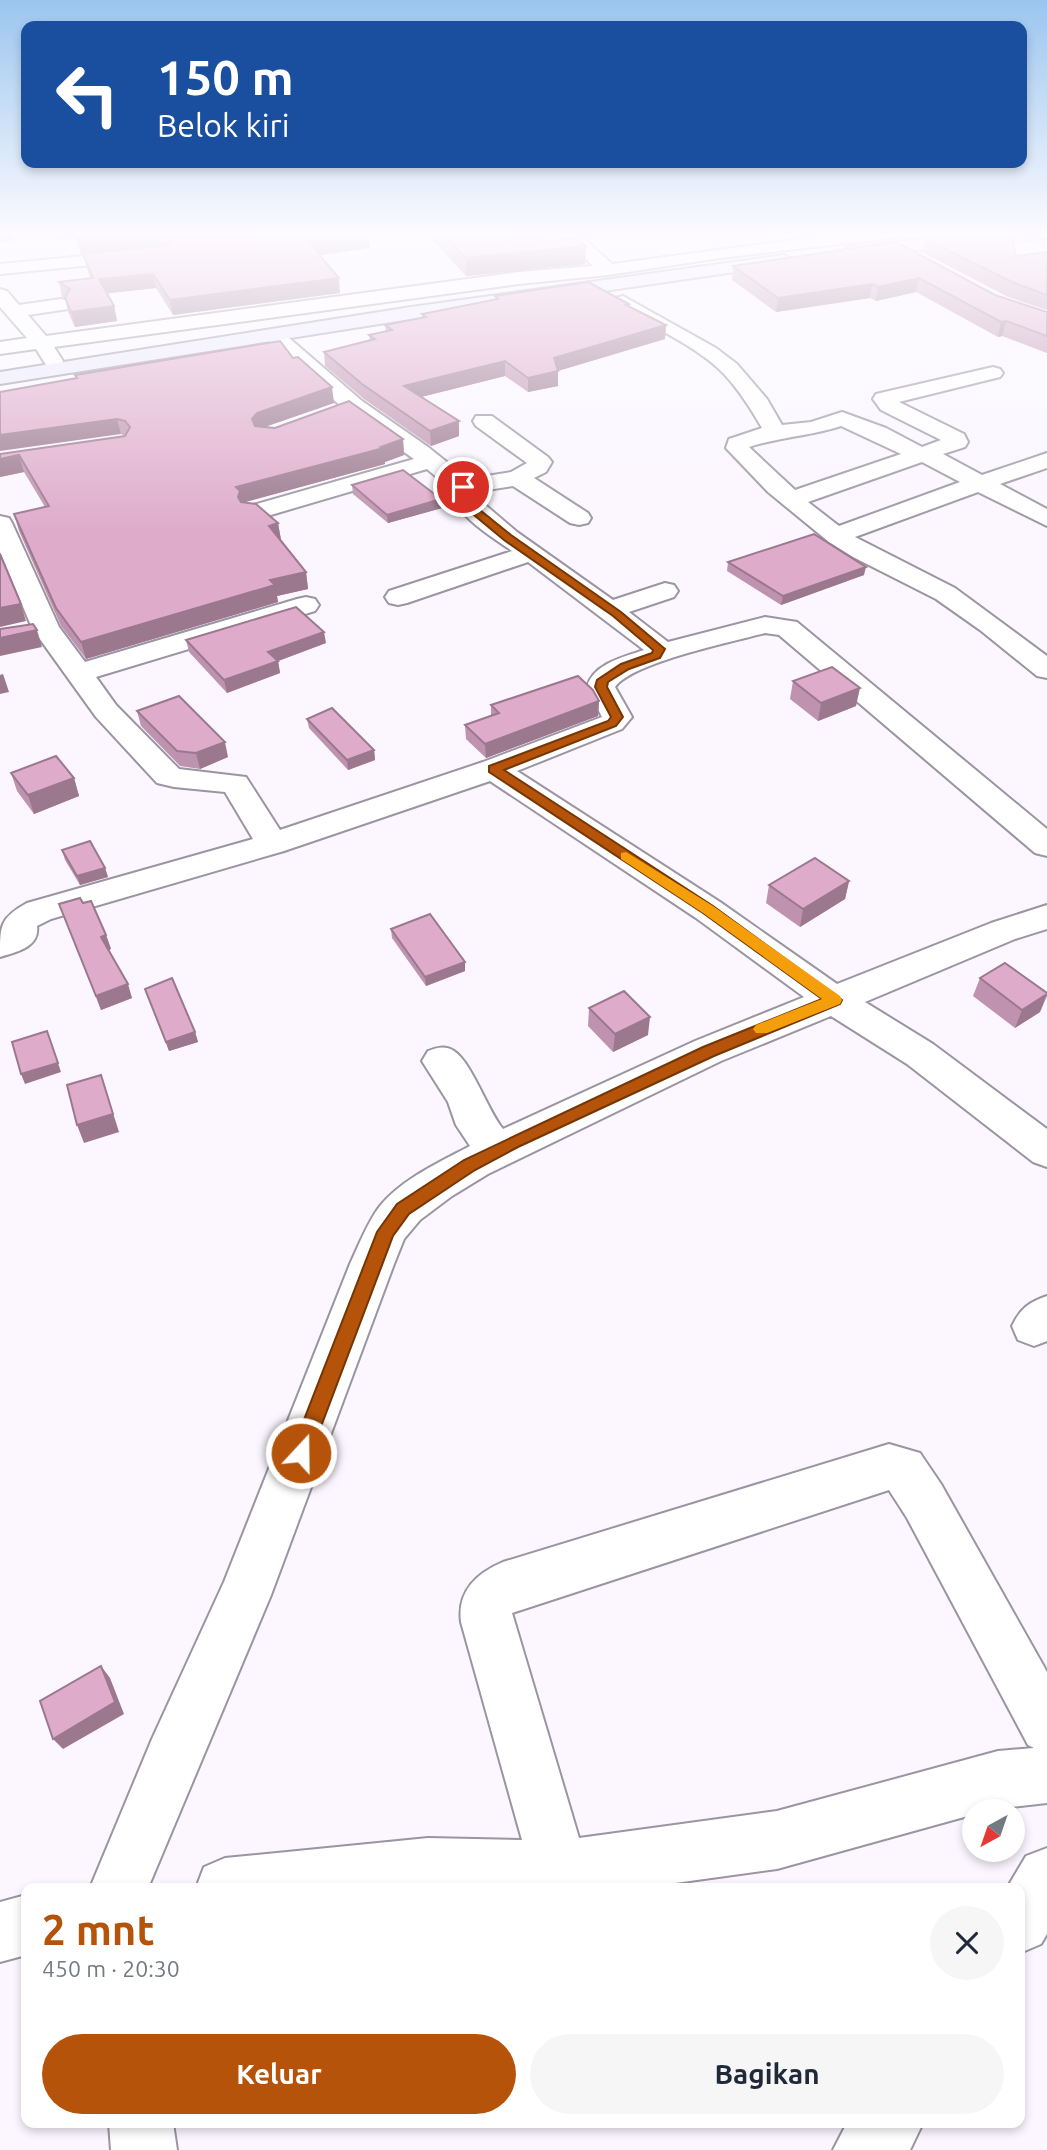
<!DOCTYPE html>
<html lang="id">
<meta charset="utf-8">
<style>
body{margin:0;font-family:Ubuntu,sans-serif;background:#f6f6f7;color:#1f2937;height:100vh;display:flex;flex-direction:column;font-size:26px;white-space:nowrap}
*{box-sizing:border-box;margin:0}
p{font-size:23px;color:#747a83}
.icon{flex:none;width:38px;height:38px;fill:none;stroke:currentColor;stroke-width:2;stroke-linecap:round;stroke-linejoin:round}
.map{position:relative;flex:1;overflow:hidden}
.panel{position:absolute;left:21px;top:1883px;width:1004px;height:245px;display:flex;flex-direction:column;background:#fff;border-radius:14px;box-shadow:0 4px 10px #0003}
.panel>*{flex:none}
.guide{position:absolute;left:21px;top:21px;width:1006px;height:147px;border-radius:14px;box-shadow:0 4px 10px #0003;background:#1a4fa0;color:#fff;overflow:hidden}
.needle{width:46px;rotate:220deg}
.controls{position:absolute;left:962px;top:1799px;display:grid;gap:14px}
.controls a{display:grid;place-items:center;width:63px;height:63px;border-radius:50%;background:#fff;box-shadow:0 4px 10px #0003;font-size:35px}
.pin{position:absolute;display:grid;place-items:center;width:60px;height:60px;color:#fff;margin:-30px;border:4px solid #fff;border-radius:50%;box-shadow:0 2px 7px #0007}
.me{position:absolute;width:77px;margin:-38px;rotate:21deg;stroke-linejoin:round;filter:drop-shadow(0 0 5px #0008)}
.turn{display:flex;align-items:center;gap:24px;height:147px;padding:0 21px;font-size:32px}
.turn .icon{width:91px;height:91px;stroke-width:2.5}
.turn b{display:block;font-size:49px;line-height:60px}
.round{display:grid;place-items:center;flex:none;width:74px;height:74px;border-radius:37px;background:#f6f6f7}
.head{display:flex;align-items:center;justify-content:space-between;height:119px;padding:0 21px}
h1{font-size:42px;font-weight:700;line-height:52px;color:#b45309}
.action{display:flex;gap:14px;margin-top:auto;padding:14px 21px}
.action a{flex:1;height:80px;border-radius:42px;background:#b45309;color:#fff;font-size:28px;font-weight:700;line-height:80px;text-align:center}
.action a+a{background:#f6f6f7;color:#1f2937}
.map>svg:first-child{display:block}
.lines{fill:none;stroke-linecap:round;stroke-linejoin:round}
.minor-casing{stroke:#9b94a1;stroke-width:4}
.secondary-casing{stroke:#9b94a1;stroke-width:4}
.minor{fill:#fff;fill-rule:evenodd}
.secondary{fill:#eaebfc;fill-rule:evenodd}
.wall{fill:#bf93af}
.shaded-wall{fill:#9b788e}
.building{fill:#deabcb;stroke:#9b788e;stroke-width:2}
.route{fill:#b45309;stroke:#753606;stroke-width:2}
.slow{fill:#f59e0b}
</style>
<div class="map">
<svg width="1047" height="2150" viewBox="0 0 1047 2150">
<rect width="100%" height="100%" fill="#fbf6ff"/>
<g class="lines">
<defs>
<g id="minor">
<polygon points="72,232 70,236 59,238 50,233"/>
<polygon points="559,232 577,232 612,264 854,232 908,232 900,237 720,258 608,275 519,284 54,347 63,361 60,365 46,365 36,349 0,354 0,342 27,338 0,307 0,289 7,291 19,305 61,299 68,301 71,305 68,309 28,315 46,336 519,272 593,266"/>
<polygon points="137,251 143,252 146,256 143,260 0,274 0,264"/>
<path d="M623 296 716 348 737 364 767 399 782 425 811 422 842 412 886 428 922 447 941 440 881 410 873 399 876 394 993 367 1000 369 1003 373 1000 377 899 402 964 434 968 442 965 447 943 454 982 475 1047 453V468L1000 484 1047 509V526L978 492 855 537 955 588 1047 656V678L1037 676 980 630 936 599 853 557 829 542 768 492 726 448 729 439 762 428C751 409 739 390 724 374 700 348 648 324 616 306L613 302 616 298ZM841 426 901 454 795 490 749 447C779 437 811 436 841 426ZM922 462 960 482 839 526 808 502Z"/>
<path d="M274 329 281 331 362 401 428 447 468 479 511 472 527 463 476 426 473 421 476 416H492L548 457 552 462 546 472 534 478 588 513 591 518 588 523 579 525 570 523 513 486 475 492 476 497 517 532 613 600 665 583 674 585 678 591 674 597 629 612 668 642 765 617 797 622 1047 829V856L1035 853 779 635 765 633C733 642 633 662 615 687L632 717 622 729 517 771 720 902 837 984 991 923 1047 905V929L1015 939 865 1002 933 1044 1047 1129V1167L1033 1162 907 1064 831 1016 721 1061 488 1174 452 1196 420 1220 404 1239 394 1264 271 1595 148 1888H90L152 1739 224 1582 350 1264C359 1245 367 1223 380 1206 402 1179 440 1162 470 1146L456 1125 448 1102 422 1061 428 1051C436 1048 445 1045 454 1051 472 1063 488 1111 503 1129L695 1041 804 997 696 918 490 781 284 851 51 919 37 926C40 947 17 952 0 957 0 925 0 918 27 903L253 839 225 792 174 787 157 783 96 717 32 628 0 552V516L9 518 12 523 59 627 85 662 297 599 306 597 315 599 319 605 315 611 96 677 116 705 179 769 246 777 280 830 483 762 602 717 587 687C593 664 623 657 644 650L528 562 407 603 398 605 389 603 385 597 389 591 512 551C492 537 454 515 451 489L427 469 264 517 255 519 246 517 243 512 246 507 414 459 346 411 267 339 264 335 267 331Z"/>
<path d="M1047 1296V1341L1034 1346 1018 1340 1012 1326C1020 1309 1029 1302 1047 1296Z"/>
<path d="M889 1444 920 1453 941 1484 1047 1672V1803L975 1811V1814L777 1869 639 1888H196L204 1867 225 1858 428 1838 522 1840 461 1622C457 1591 477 1573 503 1562ZM889 1490 907 1518 1028 1745 1034 1748 998 1751 777 1811 579 1838 512 1613Z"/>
<polygon points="1047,1848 1047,1934 1041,1944 1020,1953 1020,1888 1007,1888 1026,1856"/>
<polygon points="26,1895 26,1955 0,1962 0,1902"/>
<polygon points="109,2123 173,2123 177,2150 111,2150"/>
<polygon points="847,2123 923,2123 910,2150 833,2150"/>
</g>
<g id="secondary">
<polygon points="999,232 1047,232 1047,238 851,256 842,251 851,246"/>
<polygon points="784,255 793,260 790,264 411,319 0,384 0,372 411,307"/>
</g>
</defs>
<!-- minor casing -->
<use href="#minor" class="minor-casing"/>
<!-- secondary casing -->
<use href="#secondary" class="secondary-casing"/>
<!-- minor -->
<use href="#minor" class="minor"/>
<!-- secondary -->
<use href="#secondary" class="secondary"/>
</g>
<!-- wall -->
<g class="wall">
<polygon points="73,232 366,232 370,248 319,255 340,293 173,315 156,288 107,293 114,306 117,321 75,327 68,312 65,298 62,297 59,282 90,278 83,254 166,246 81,254"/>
<polygon points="425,232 537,232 545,242 586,246 585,264 466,276"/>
<polygon points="925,239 1016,256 1047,252 1047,310 1008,297 922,252"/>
<polygon points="896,242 995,295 1047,312 1047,353 1002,336 998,337 916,292 876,301 870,298 776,312 732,280 733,266"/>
<polygon points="495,296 629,306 666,325 665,339 558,371 558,386 528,392 505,376 421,397 459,421 459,436 431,446 364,399 325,366 324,352 370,341 369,335 386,331 385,325 422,318 422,314 495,299"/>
<polygon points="293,358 334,403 264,427 403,439 404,455 385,462 385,464 244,502 278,523 281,540 306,572 308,589 277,596 278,602 86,659 61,626 19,531 14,514 45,507 24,472 0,477 0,454 125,436 121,434 76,378 75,375"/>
<polygon points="352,485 441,499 442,508 388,523 353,494"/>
<polygon points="728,562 864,575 781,605 727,571"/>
<polygon points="186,640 326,643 278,661 280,673 227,693 189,652"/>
<polygon points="793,681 856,706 818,721 790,699"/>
<polygon points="599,701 598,716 486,758 466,739 465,725 491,716 491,705"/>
<polygon points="137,711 228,757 200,769 180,766 141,726"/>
<polygon points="307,719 374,750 375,760 348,770 309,728"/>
<polygon points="11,773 74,778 79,796 34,814 17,791"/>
<polygon points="62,850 105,868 108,877 80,885 65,860"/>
<polygon points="849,881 845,899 800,927 766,903 769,885"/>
<polygon points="83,903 106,935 111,949 109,950 132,998 101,1010 59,904"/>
<polygon points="391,929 465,962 465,971 426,986 392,938"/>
<polygon points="980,978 1047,993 1047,996 1040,1012 1015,1028 973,996"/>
<polygon points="145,989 195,1032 198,1042 169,1051"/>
<polygon points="589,1008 648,1035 613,1052 588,1026"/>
</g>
<!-- shaded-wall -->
<g class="shaded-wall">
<polygon points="0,232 11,232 14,241 0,243"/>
<polygon points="154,232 163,232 166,245 81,254 78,239"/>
<polygon points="368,234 370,248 309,257 308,242"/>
<polygon points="586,246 585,264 466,276 466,258"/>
<polygon points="153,274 156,288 102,294 99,279"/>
<polygon points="339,278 340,293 173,315 170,300"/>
<polygon points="919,278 916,292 876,301 878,287"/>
<polygon points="872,284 870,298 776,312 778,298"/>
<polygon points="114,306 117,321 75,327 71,312"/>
<polygon points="1006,321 1002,336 998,337 1001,322"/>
<polygon points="666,325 665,339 554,372 554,358"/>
<polygon points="505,361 505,376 405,401 404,386"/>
<polygon points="558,371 558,386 528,392 528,378"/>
<polygon points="332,387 334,403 259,429 255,435 252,419 257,413"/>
<polygon points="117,419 121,434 0,451 0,435"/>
<polygon points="459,421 459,436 431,446 430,431"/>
<polygon points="403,439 404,455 385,462 385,464 242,503 241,513 236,487 381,447"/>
<polygon points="19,455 24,472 0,477 0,459"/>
<polygon points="441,499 442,508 388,523 387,515"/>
<polygon points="278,523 281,540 269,526"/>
<polygon points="866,567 864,575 781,605 783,596"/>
<polygon points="306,572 308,589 277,596 278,602 86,659 81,642 270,580"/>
<polygon points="21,604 26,621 0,627 0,608"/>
<polygon points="37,630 42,647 0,656 0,638"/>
<polygon points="324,632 326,643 270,664 268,652"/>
<polygon points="278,661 280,673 227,693 224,680"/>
<polygon points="3,674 9,692 0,694 0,675"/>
<polygon points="860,688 856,706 818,721 821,703"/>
<polygon points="599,701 598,716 486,758 485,744"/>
<polygon points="225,742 228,757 200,769 196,753"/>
<polygon points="374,750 375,760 348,770 347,760"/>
<polygon points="74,778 79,796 34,814 28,795"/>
<polygon points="105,868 108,877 80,885 77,876"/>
<polygon points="849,881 845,899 800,927 803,909"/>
<polygon points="106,935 111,949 106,951 101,937"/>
<polygon points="465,962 465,971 426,986 425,977"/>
<polygon points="128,984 132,998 101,1010 96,996"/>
<polygon points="1047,994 1040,1012 1015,1028 1022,1010"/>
<polygon points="650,1017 648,1035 613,1052 615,1034"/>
<polygon points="47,1031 61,1072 25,1084 21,1074"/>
<polygon points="195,1032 198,1042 169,1051 166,1042"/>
<polygon points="101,1075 119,1132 84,1143 77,1125"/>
<polygon points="101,1666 110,1678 124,1714 63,1749 53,1739"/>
</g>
<!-- building -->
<g class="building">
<polygon points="75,232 154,232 78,239"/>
<polygon points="165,232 366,232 368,234 308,242 339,278 170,300 153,274 99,279 114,306 71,312 65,297 70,289 59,282 93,278 83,254 170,245 175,238"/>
<polygon points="441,232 537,232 545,242 578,238 586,246 466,258"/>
<polygon points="999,232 1012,239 1016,256 1047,252 1047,295 1012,282 925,239"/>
<polygon points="896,242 995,295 1047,312 1047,336 1006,321 1001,322 919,278 878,287 872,284 778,298 733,266"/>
<polygon points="588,282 629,304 626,305 666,325 554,358 558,371 528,378 505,361 404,386 459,421 430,431 362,384 324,352 375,339 369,335 392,330 385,325 426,317 422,314 498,299 495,296"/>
<polygon points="280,341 293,358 298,357 332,387 257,413 252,419 255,426 275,428 349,401 403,439 381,447 384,448 236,487 240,491 238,497 241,502 256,504 278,523 269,526 306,572 270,580 275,585 81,642 56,608 14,514 49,506 19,455 0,459 0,454 125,436 130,427 125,421 117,419 0,435 0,392 77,378 75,375"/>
<polygon points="403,470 441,499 387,515 352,485"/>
<polygon points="814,534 866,567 783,596 728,562"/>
<polygon points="0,554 21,604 0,608"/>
<polygon points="296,607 324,632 268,652 278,661 224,680 186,640"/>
<polygon points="33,624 37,630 0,638 0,629"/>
<polygon points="832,667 860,688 821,703 793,681"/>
<polygon points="578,676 593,690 599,701 485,744 465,725 499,713 491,705"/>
<polygon points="179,696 225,742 196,753 177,751 137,711"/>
<polygon points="332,708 374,750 347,760 307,719"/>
<polygon points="56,756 74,778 28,795 11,773"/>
<polygon points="90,841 105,868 77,876 62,850"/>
<polygon points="815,858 849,881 803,909 769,885"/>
<polygon points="80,898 83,903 91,901 106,935 101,937 128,984 96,996 59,904"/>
<polygon points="430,914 465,962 425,977 391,929"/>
<polygon points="1005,963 1047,993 1047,994 1022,1010 980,978"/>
<polygon points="172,978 195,1032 166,1042 145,989"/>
<polygon points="624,991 650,1017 615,1034 589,1008"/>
<polygon points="47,1031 58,1063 21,1074 12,1042"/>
<polygon points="101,1075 113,1114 77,1125 67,1085"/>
<polygon points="101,1666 115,1702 53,1739 40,1701"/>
</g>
<!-- sky -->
<linearGradient id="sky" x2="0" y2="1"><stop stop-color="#9bc5ef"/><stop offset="0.44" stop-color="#fdfbff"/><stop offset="1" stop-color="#fdfbff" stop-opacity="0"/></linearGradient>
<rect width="1047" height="533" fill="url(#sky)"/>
<!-- route -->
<polygon class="route" points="463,484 468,487 469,497 475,506 511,535 621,612 665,649 660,658 629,669 608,682 607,687 623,717 616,726 504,770 713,906 842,1000 840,1004 714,1056 518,1147 475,1170 409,1214 393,1236 311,1453 308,1460 301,1463 294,1460 291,1453 377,1232 397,1204 464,1160 703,1047 822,999 703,913 489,772 489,766 608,721 611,717 595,687 597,680 621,664 652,653 653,650 613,616 504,540 468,510 459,497 459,487"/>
<!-- slow -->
<polygon class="slow" points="626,852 713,906 840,996 842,1000 840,1004 767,1033 756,1033 753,1029 756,1025 822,999 703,913 621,859 621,853"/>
</svg>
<div class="controls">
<a><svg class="needle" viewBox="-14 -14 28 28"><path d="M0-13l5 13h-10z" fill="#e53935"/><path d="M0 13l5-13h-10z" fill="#747a83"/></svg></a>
</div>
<div class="pin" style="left:463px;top:487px;background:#d93025"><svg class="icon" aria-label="arrive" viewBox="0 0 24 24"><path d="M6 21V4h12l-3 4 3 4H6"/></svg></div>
<svg class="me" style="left:301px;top:1453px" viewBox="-20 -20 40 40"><circle r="17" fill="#b45309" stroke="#fff" stroke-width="3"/><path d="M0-11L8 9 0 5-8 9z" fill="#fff"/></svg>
<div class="guide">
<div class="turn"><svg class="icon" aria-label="left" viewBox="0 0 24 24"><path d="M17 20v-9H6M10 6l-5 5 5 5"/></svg><div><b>150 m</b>Belok kiri</div></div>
</div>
<section class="panel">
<div class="head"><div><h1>2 mnt</h1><p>450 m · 20:30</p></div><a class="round"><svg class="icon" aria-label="close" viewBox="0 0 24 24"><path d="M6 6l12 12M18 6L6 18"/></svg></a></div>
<div class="action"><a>Keluar</a><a>Bagikan</a></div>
</section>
</div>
